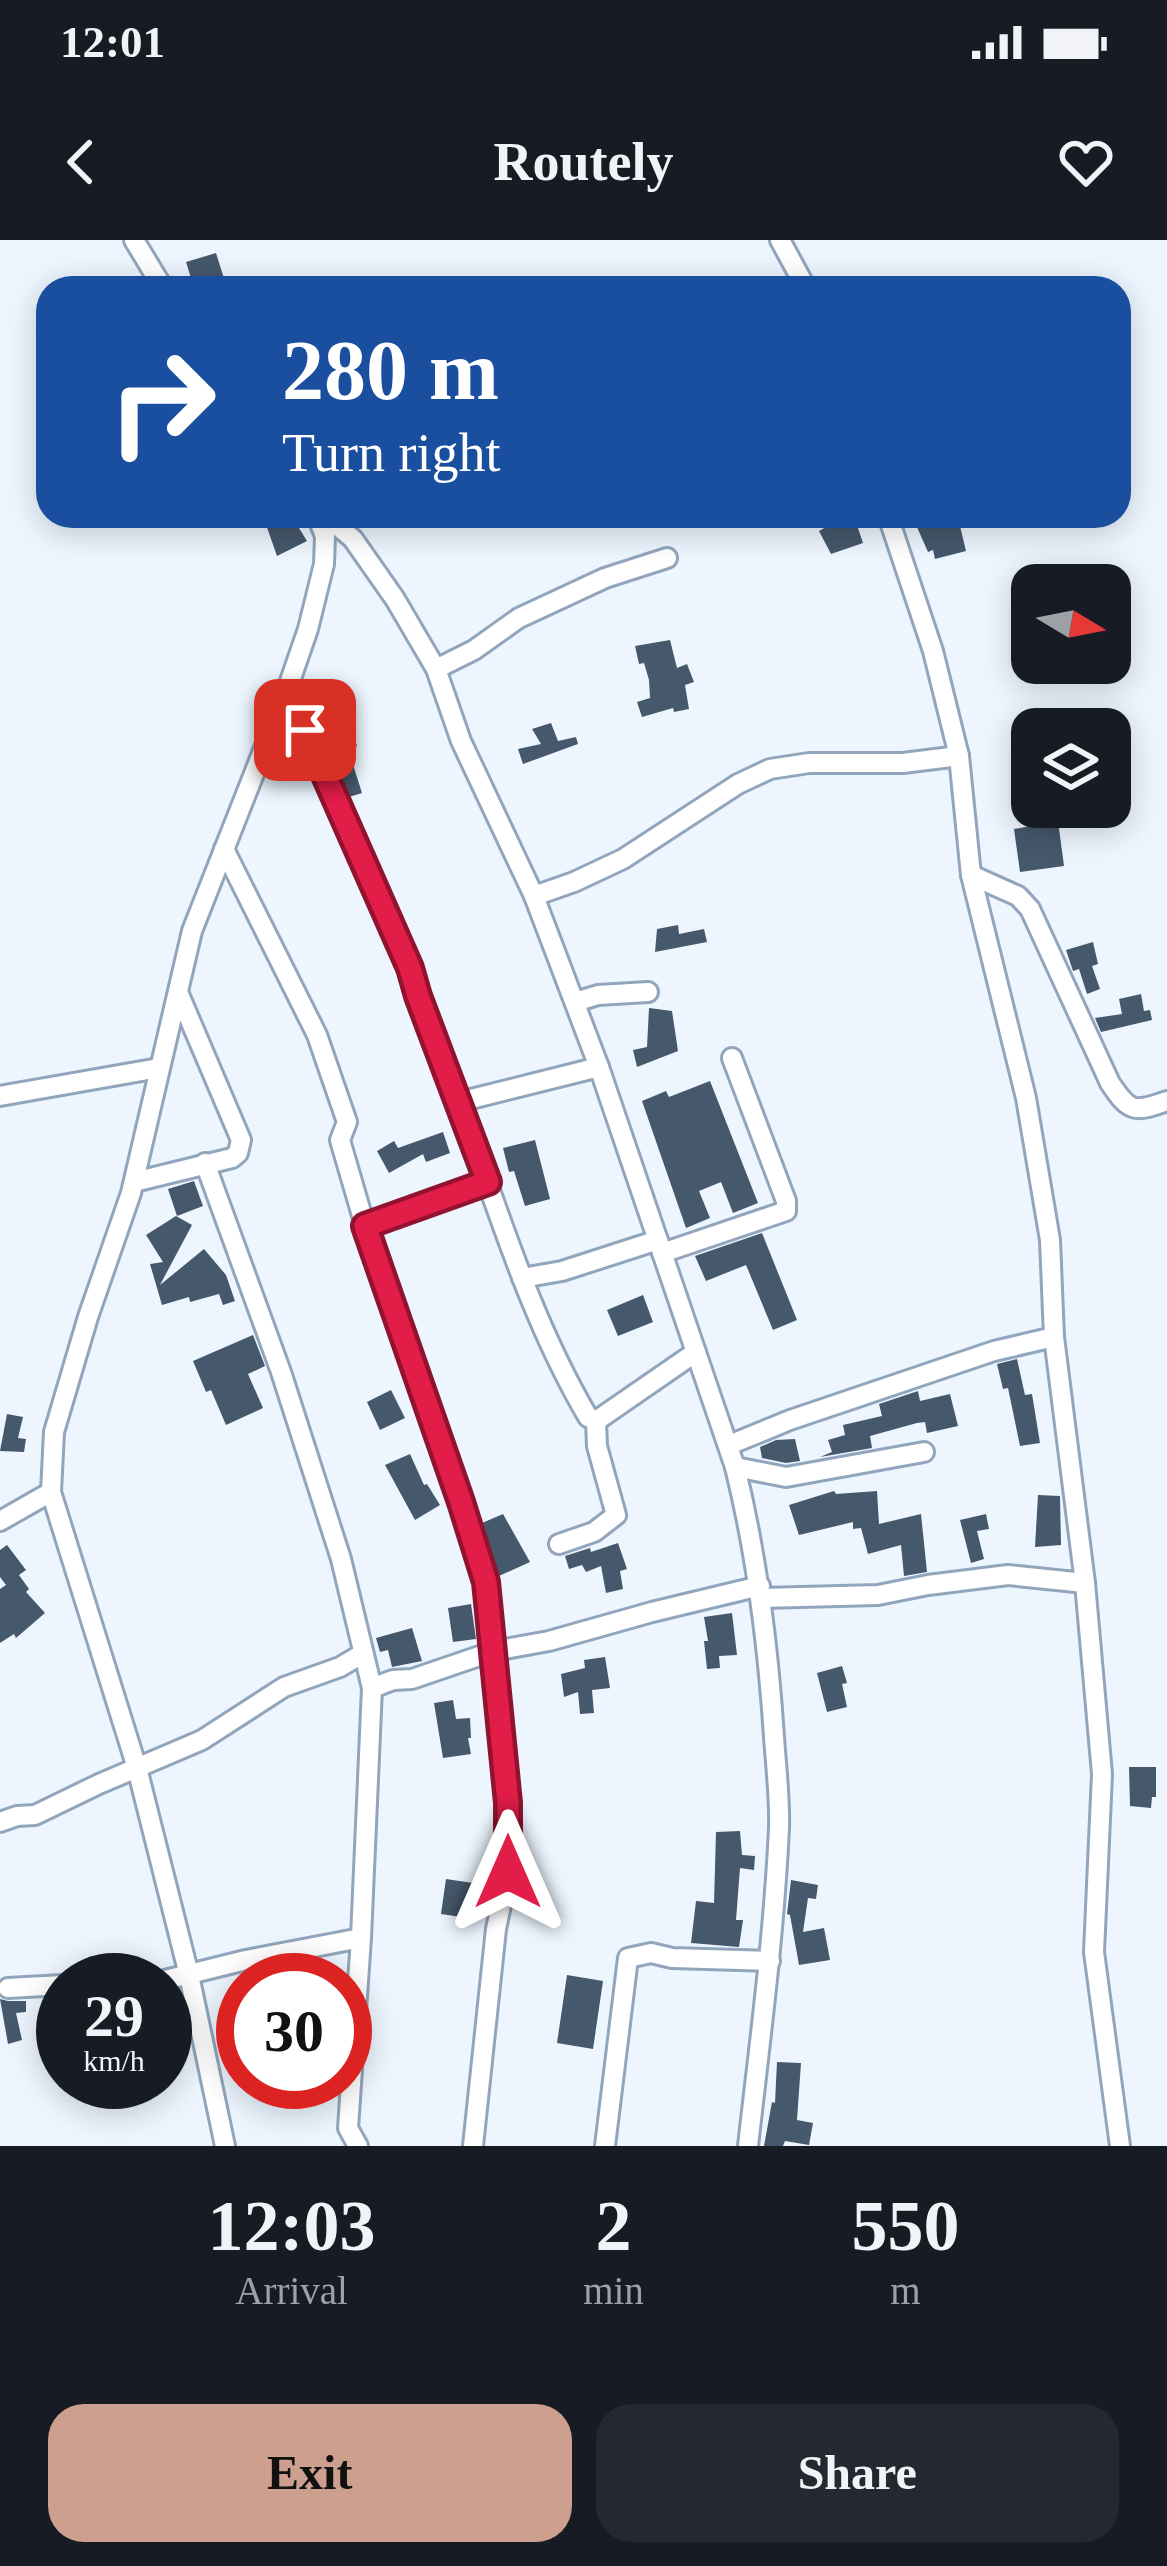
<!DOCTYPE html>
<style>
body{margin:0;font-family:Georgia,serif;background:#242831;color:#f1f3f6;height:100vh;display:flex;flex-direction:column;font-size:45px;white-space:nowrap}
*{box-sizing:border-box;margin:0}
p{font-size:39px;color:#9ea1a6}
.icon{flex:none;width:66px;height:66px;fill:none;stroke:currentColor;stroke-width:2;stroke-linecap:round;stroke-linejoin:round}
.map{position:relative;height:1906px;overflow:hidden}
.sheet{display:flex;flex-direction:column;background:#171b24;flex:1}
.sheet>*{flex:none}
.guide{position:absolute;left:36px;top:36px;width:1095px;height:252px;border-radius:36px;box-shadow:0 6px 30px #0003;background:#1a4fa0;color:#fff;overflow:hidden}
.needle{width:78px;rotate:100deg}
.buttons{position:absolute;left:1011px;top:324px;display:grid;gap:24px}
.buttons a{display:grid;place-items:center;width:120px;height:120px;border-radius:24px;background:#171b24;box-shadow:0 6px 30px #0003;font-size:60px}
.speed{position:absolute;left:36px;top:1713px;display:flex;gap:24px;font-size:60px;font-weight:700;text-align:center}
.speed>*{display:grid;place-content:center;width:156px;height:156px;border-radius:50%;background:#171b24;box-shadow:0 6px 30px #0003;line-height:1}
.speed small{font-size:30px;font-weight:400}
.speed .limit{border:18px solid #d22;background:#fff;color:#111}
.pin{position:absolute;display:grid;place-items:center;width:102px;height:102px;color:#fff;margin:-51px;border-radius:24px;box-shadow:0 6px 18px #0006}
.me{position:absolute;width:132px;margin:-66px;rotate:0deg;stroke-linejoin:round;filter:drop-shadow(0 0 9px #0008)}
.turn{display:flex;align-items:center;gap:42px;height:252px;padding:0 48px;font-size:54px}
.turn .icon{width:156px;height:156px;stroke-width:2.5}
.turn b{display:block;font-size:84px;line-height:102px}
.eta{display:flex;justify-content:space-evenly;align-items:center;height:204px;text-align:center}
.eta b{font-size:72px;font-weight:600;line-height:84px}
.button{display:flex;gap:24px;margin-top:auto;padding:24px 48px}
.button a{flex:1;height:138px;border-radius:36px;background:#cc9f8e;color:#111;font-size:48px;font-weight:600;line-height:138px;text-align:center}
.button a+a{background:#242831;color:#f1f3f6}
.status{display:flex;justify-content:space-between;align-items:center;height:84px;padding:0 60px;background:#171b24;direction:ltr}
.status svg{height:33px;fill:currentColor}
header{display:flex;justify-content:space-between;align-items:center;height:156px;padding:0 48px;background:#171b24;font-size:54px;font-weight:600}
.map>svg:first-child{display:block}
.building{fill:#46586c}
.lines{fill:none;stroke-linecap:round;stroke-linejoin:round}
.street-casing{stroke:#91a6bc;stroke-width:24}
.street{stroke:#fff;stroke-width:18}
.route-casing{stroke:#92132f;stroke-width:30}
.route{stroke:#e11d48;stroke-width:21}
</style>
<div class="status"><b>12:01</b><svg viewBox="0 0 49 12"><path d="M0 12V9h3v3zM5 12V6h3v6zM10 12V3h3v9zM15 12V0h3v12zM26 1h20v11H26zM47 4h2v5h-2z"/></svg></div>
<header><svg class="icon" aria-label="back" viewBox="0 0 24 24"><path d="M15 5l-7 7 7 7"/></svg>Routely<svg class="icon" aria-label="heart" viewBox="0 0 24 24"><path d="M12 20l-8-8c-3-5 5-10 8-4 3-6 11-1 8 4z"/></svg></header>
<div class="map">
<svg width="1167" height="1906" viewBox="0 0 1167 1906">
<rect width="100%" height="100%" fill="#edf6ff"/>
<!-- building -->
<g class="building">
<polygon points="216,13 227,48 194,48 186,22"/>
<polygon points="263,276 304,276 306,284 299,288 307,301 277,316"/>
<polygon points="854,276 863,303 831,314 819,291 835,282"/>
<polygon points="935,276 972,276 960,286 966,311 935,319 933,310 928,312 916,285"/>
<polygon points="670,400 677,428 687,424 694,442 685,445 689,469 674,472 673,468 642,477 637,462 650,458 649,440 644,423 639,424 635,406"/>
<polygon points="348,477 357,506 348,509 362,553 349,557 336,527 338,526 324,485"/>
<polygon points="551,483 558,501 576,497 578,504 523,524 518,509 541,504 532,489"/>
<polygon points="1058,581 1064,626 1020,632 1014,589"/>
<polygon points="678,685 679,694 704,689 707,702 655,712 657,689"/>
<polygon points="1093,702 1098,724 1092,726 1100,749 1087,754 1079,729 1073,731 1066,710"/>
<polygon points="1141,754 1144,771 1150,770 1152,780 1101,792 1095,778 1122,774 1119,759"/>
<polygon points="649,768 672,771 678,811 637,827 633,810 647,807"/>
<polygon points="710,841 758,963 733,973 721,942 699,951 710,978 686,988 642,861 666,851 669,857"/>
<polygon points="443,892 450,913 426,922 423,914 389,933 377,911 394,901 398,908"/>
<polygon points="535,900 550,959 525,966 514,931 509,932 503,908"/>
<polygon points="194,941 203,966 177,976 168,949"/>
<polygon points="176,976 192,985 160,1045 204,1009 226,1035 235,1061 223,1065 219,1054 190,1062 189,1057 162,1065 150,1024 163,1022 146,995"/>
<polygon points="762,993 797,1080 773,1090 746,1025 706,1041 695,1016"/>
<polygon points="643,1055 653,1082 618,1096 607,1070"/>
<polygon points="253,1095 265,1126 248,1134 263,1168 226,1185 211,1150 206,1152 193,1121"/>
<polygon points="1017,1119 1025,1155 1032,1154 1040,1203 1020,1206 1008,1148 1003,1149 997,1124"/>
<polygon points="391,1150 405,1178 380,1190 367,1162"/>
<polygon points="918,1151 920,1161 950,1154 958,1186 927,1193 925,1182 917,1183 870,1196 872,1208 820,1217 832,1212 828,1200 845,1195 843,1185 882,1176 879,1164"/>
<polygon points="7,1174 23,1177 18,1198 26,1199 24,1212 0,1211"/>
<polygon points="795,1199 800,1221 786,1223 762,1218 760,1207 776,1200"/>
<polygon points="410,1214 424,1245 427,1244 440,1265 415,1280 385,1225"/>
<polygon points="834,1251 836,1254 877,1251 879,1284 921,1274 927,1332 904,1336 901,1305 868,1314 861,1288 853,1289 853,1282 799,1295 789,1265"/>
<polygon points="1038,1255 1060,1256 1061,1305 1035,1307"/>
<polygon points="503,1274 530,1322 499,1336 482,1283"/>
<polygon points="986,1274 989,1289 977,1291 984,1319 971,1323 960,1280"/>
<polygon points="618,1303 627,1329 620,1331 623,1349 606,1353 601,1326 586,1332 582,1325 569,1329 565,1316 590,1308 591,1312"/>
<polygon points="7,1305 26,1330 19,1335 29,1349 26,1352 45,1373 16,1398 14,1394 0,1403 0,1349 6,1345 0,1337 0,1310"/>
<polygon points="471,1364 476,1399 453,1402 448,1368"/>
<polygon points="732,1373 737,1415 719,1416 720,1428 707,1429 704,1401 708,1401 704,1377"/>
<polygon points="412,1388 422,1421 392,1427 388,1410 380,1412 376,1398"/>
<polygon points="605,1417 610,1448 592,1450 594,1473 580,1474 578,1452 564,1457 561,1434 585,1428 584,1420"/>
<polygon points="842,1426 847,1443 842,1444 847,1467 827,1472 817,1433"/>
<polygon points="453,1460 456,1479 470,1478 471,1498 468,1498 471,1514 443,1518 434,1463"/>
<polygon points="1129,1527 1156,1527 1156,1557 1152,1557 1151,1568 1130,1566"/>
<polygon points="740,1591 742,1615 755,1616 754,1630 740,1628 736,1680 743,1680 739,1707 691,1703 696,1661 714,1663 716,1592"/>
<polygon points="446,1639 473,1643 468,1678 441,1674"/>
<polygon points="791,1640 818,1645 816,1659 808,1658 803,1692 824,1688 830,1720 799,1725 790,1675 787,1674"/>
<polygon points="567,1735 603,1741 593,1809 557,1803"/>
<polygon points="0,1759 8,1761 26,1761 26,1772 16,1773 22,1800 8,1804"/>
<polygon points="777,1822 801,1823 797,1880 813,1883 809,1905 785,1901 783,1906 764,1906 772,1862 775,1863"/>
</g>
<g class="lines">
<defs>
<g id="street">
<polyline points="134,0 163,48"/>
<polyline points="780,0 806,48"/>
<path d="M326 276 353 299 395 359 436 429 461 501 534 656 599 827 735 1227C757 1316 768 1405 774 1497 776 1527 780 1558 779 1588 774 1695 760 1800 748 1906"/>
<polyline points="888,276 933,411 959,516 971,635 1026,858 1050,1000 1054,1097 1085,1343 1102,1534 1094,1712 1120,1906"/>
<polyline points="436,429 474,410 519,378 605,338 667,318"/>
<path d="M287 450 410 728C423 776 445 821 461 868 499 973 531 1080 588 1177L596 1181 696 1112"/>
<polyline points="224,609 317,795 347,882 340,900 365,986 461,1262 486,1341 507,1563 508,1632 496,1689 473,1906"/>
<path d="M971 635 1018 656 1030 669 1110 843C1129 872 1134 873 1167 861"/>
<polyline points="534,656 574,642 623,619 738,544 770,529 809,523 903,523 959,516"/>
<polyline points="575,762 598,755 648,752"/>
<polyline points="0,856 159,828"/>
<polyline points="459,862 599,827"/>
<polyline points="205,923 281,1132 341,1319 372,1448 361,1698 348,1888 358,1906"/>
<polyline points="134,942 232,918 238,913 241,900 178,752"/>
<polyline points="365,986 487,942"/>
<polyline points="662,1013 786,971 786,961 732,818"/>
<polyline points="522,1038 562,1031 658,1000"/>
<polyline points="729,1205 790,1180 994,1111 1054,1097"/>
<polyline points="735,1227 786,1237 924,1212"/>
<polyline points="0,1281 51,1252"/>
<polyline points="559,1304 594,1292 616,1275 597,1206 596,1181"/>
<polyline points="761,1358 878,1355 928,1345 1008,1335 1085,1343"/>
<polyline points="372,1448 393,1440 412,1439 494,1411 549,1401 652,1372 760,1346"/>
<polyline points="0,1582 17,1576 35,1575 99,1544 202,1500 284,1447 340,1427 362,1414"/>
<polyline points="165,1740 246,1720 361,1698"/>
<polyline points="8,1748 63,1745"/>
<polyline points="225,1906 189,1735 137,1528 51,1252 54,1192 88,1077 131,953 192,691 287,450 308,389 324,324 325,296 317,276"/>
<polyline points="605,1906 628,1718 651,1713 672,1718 770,1721"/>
</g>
</defs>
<!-- street casing -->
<use href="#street" class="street-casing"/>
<!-- street -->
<use href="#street" class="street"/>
</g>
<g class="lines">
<defs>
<polyline id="route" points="305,490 410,728 418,756 488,942 365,986 461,1262 486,1342 508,1563 508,1632"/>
</defs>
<!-- route casing -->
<use href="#route" class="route-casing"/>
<!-- route -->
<use href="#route" class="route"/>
</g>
</svg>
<div class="buttons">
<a><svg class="needle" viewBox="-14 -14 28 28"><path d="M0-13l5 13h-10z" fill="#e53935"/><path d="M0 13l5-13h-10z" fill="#9ea1a6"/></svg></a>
<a><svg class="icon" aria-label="layers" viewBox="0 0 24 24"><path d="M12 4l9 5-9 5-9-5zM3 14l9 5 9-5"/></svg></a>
</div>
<div class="speed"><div>29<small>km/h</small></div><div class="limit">30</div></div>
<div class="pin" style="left:305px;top:490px;background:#d93025"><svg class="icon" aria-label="arrive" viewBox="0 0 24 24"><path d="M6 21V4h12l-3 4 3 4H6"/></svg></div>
<svg class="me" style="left:508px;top:1632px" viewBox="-20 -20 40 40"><path d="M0-17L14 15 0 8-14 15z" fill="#e11d48" stroke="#fff" stroke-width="4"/></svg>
<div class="guide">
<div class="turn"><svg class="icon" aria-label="right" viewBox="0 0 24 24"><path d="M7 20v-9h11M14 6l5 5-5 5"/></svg><div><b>280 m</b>Turn right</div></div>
</div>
</div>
<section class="sheet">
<div class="eta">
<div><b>12:03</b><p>Arrival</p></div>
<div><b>2</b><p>min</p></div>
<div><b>550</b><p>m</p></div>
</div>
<div class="button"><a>Exit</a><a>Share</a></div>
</section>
